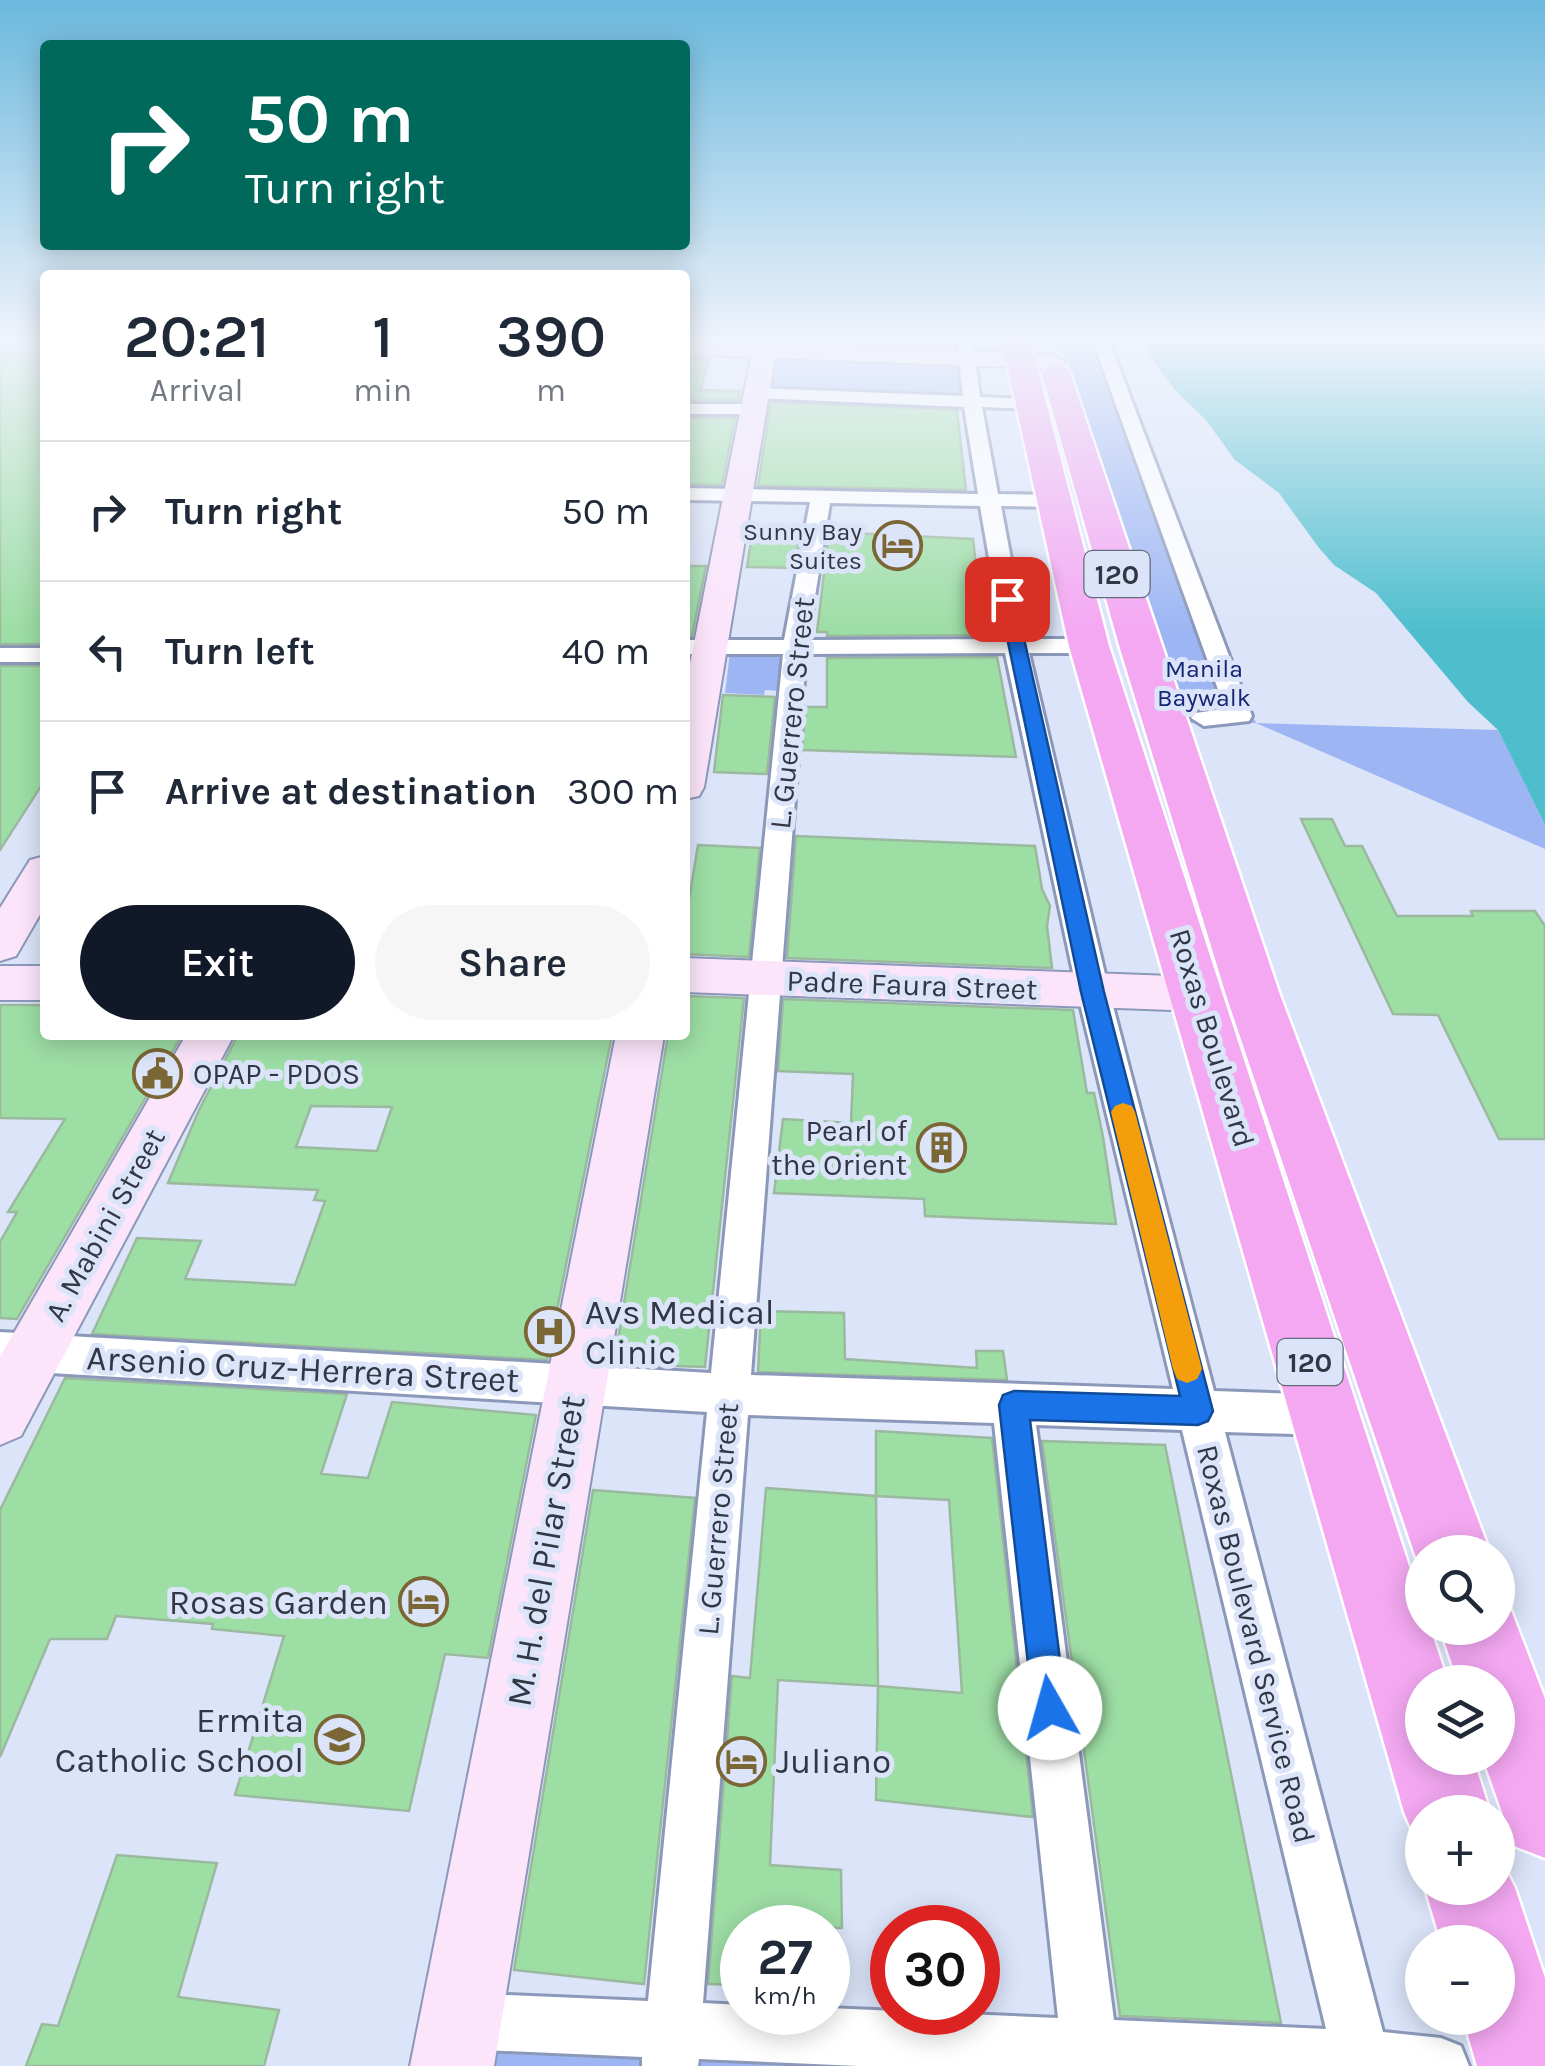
<!DOCTYPE html>
<meta charset="utf-8">
<style>
body{margin:0;font-family:Karla,sans-serif;background:#f6f6f7;color:#1f2937;height:100vh;display:flex;flex-direction:column;font-size:38px;white-space:nowrap}
*{box-sizing:border-box;margin:0}
p{font-size:32px;color:#747a83}
.icon{flex:none;width:55px;height:55px;fill:none;stroke:currentColor;stroke-width:2;stroke-linecap:round;stroke-linejoin:round}
.map{position:relative;flex:1;overflow:hidden}
.drawer{position:absolute;left:40px;top:270px;width:650px;height:770px;display:flex;flex-direction:column;background:#fff;border-radius:10px;box-shadow:0 5px 25px #0003}
.drawer>*{flex:none}
.banner{position:absolute;left:40px;top:40px;width:650px;height:210px;border-radius:10px;box-shadow:0 5px 25px #0003;background:#00695c;color:#fff;overflow:hidden}
.controls{position:absolute;left:1405px;top:1535px;display:grid;gap:20px}
.controls a{display:grid;place-items:center;width:110px;height:110px;border-radius:50%;background:#fff;box-shadow:0 5px 25px #0003;font-size:50px}
.speed{position:absolute;left:720px;top:1905px;display:flex;gap:20px;font-size:50px;font-weight:700;text-align:center}
.speed>*{display:grid;place-content:center;width:130px;height:130px;border-radius:50%;background:#fff;box-shadow:0 5px 25px #0003;line-height:1}
.speed small{font-size:25px;font-weight:400}
.speed .limit{border:15px solid #d22;background:#fff;color:#111}
.pin{position:absolute;display:grid;place-items:center;width:85px;height:85px;color:#fff;margin:-42px;border-radius:20px;box-shadow:0 5px 15px #0006}
.me{position:absolute;width:110px;margin:-55px;rotate:353deg;stroke-linejoin:round;filter:drop-shadow(0 0 8px #0008)}
.turn{display:flex;align-items:center;gap:35px;height:210px;padding:0 40px;font-size:45px}
.turn .icon{width:130px;height:130px;stroke-width:2.5}
.turn b{display:block;font-size:70px;line-height:85px}
.eta{display:flex;justify-content:space-evenly;align-items:center;height:170px;text-align:center}
.eta b{font-size:60px;font-weight:600;line-height:70px}
.primary-button{display:flex;gap:20px;margin-top:auto;padding:20px 40px}
.primary-button a{flex:1;height:115px;border-radius:60px;background:#111827;color:#fff;font-size:40px;font-weight:600;line-height:115px;text-align:center}
.primary-button a+a{background:#f6f6f7;color:#1f2937}
ul{padding:0;list-style:none}
li{display:flex;align-items:center;gap:30px;height:140px;padding:0 40px;border-top:2px solid #e0e1e3}
li div{flex:1}
li b{display:block;font-size:38px}
li em{font-style:normal}
.map>svg:first-child{display:block}
.green{fill:#9db6f3}
.water{fill:#4ebecd}
.building{fill:#9ddea5;stroke:#9bb99e;stroke-width:2.5;fill-rule:evenodd}
.lines{fill:none;stroke-linecap:round;stroke-linejoin:round}
.street-casing{stroke:#8b98b9;stroke-width:6}
.secondary-casing{stroke:#8b98b9;stroke-width:4}
.highway-casing{stroke:#fff;stroke-width:5}
.street{fill:#fff;fill-rule:evenodd}
.secondary{fill:#fce5fb;fill-rule:evenodd}
.highway{fill:#f4a8f2;fill-rule:evenodd}
.route{fill:#1a73e8;stroke:#114b97;stroke-width:2.5}
.slow{fill:#f59e0b}
.labels{text-anchor:middle;dominant-baseline:central;stroke-width:10;stroke-linejoin:round;paint-order:stroke}
.far-poi-label{font-size:25px;fill:#323745;stroke:#dbe4f9;text-anchor:end}
.far-park-label{font-size:25px;fill:#152672;stroke:#dbe4f9}
.shield{fill:#dbe4f9;stroke:#656b7b;stroke-width:2.5}
.shield-label{font-size:28px;font-weight:bold;fill:#323745}
.street-label{font-size:30px;fill:#323745;stroke:#dbe4f9}
.poi-label{font-size:30px;fill:#323745;stroke:#dbe4f9;text-anchor:start}
.near-poi-label{font-size:35px;fill:#323745;stroke:#dbe4f9;text-anchor:start}
.near-street-label{font-size:35px;fill:#323745;stroke:#dbe4f9}
</style>
<div class="map">
<svg width="1545" height="2066" viewBox="0 0 1545 2066">
<rect width="100%" height="100%" fill="#dbe4f9"/>
<!-- green -->
<g class="green">
<polygon points="1060,341 1106,341 1177,536 1256,723 1498,730 1545,825 1545,849 1256,723 1184,723"/>
<polygon points="769,356 961,367 960,397 767,389"/>
<polygon points="730,652 785,653 781,691 765,690 764,695 725,693"/>
<polygon points="440,2041 814,2066 435,2066"/>
</g>
<!-- water -->
<polygon class="water" points="1145,341 1545,341 1545,825 1498,730 1468,702 1376,593 1334,565 1319,548 1279,493 1234,459 1206,420 1175,390 1152,359"/>
<!-- building -->
<g class="building">
<polygon points="10,341 45,341 45,644 0,644 0,351"/>
<polygon points="685,358 709,359 700,390 740,391 739,400 685,400"/>
<polygon points="771,402 957,410 966,490 758,486"/>
<polygon points="685,418 735,418 722,485 685,484"/>
<polygon points="753,528 801,530 794,568 747,567"/>
<polygon points="829,532 973,539 980,601 984,601 990,635 827,636 827,632 817,632"/>
<polygon points="685,566 706,566 692,636 685,636"/>
<polygon points="997,657 1016,757 802,750 806,707 827,707 827,658"/>
<polygon points="0,666 45,666 45,780 0,850"/>
<polygon points="723,695 775,697 767,774 714,772"/>
<polygon points="1301,819 1332,819 1345,846 1362,846 1397,916 1473,916 1471,911 1535,911 1545,926 1545,1139 1499,1139 1438,1015 1393,1014"/>
<polygon points="796,836 1035,846 1042,889 1050,906 1047,926 1052,968 787,958"/>
<polygon points="698,845 760,848 749,957 685,954 685,924"/>
<polygon points="685,996 744,998 705,1367 614,1364 668,1035 685,1035"/>
<polygon points="783,999 1073,1010 1087,1093 1094,1093 1103,1137 1116,1224 925,1216 924,1199 774,1193 783,1119 851,1123 853,1074 778,1071"/>
<polygon points="0,1005 45,1005 45,1035 182,1035 17,1319 0,1318 0,1242 17,1212 8,1212 65,1119 0,1118"/>
<path d="M238 1035H612L547 1360 92 1334 137 1238 201 1241 185 1279 295 1285 325 1201 314 1200 318 1190 168 1183 199 1110ZM311 1106 392 1107 377 1151 296 1147Z"/>
<polygon points="761,1311 844,1313 845,1359 977,1368 976,1351 1003,1351 1007,1380 758,1372"/>
<polygon points="65,1378 347,1394 321,1474 368,1478 392,1402 536,1415 488,1658 445,1654 409,1811 235,1795 284,1636 212,1629 213,1624 116,1616 107,1639 50,1639 0,1757 0,1510"/>
<polygon points="876,1431 992,1438 1033,1817 876,1800 878,1686 962,1693 949,1500 876,1496"/>
<polygon points="1042,1441 1165,1445 1281,2023 1120,2016"/>
<polygon points="766,1488 876,1496 878,1686 778,1680 770,1865 841,1870 842,1928 742,1928 742,1985 708,1984 732,1676 750,1678"/>
<polygon points="593,1490 695,1498 644,1984 514,1970"/>
<polygon points="117,1855 217,1863 178,1997 279,2010 264,2066 26,2066 42,2024 58,2026"/>
</g>
<g class="lines">
<defs>
<g id="street">
<path d="M957 341H973L980 397 1029 399 1038 404 1029 409 982 407 998 494 1052 495 1062 501 1052 507 1001 506 1026 639H1089L1101 646 1089 653H1029L1109 991 1214 1391 1326 1395 1341 1401 1347 1415 1341 1429 1326 1435 1225 1432 1383 2032 1441 2038 1461 2046 1469 2066H859L699 2059 698 2066H642V2057L460 2049 440 2041 432 2021 440 2001 460 1993 648 2001 707 1412 0 1370V1332L711 1373 783 654H685V640H784L810 502 685 500V488L978 494 964 407 757 398 748 393 757 388 963 396ZM830 503 980 506 1003 639 808 640ZM1005 653 1077 991 1173 1389 751 1375 806 654ZM748 1415 994 1423 1058 2018 828 2008V2012H742V2005L703 2003ZM1036 1425 1182 1430 1326 2029 1114 2020Z"/>
<polygon points="1093,341 1109,341 1252,716 1249,721 1204,726 1191,718 1195,713 1225,709"/>
<polygon points="685,404 754,404 763,409 754,414 685,414"/>
<rect x="0" y="648" width="45" height="14"/>
</g>
<g id="secondary">
<polygon points="685,341 778,341 1053,355 1065,362 1053,369 775,358 704,787 699,796 685,799 685,689 751,357 685,354"/>
<polygon points="45,856 45,906 16,956 0,961 0,908 30,860"/>
<polygon points="685,958 1199,977 1215,982 1222,994 1215,1006 1199,1011 685,992"/>
<rect x="0" y="966" width="45" height="34"/>
<polygon points="186,1035 234,1035 21,1436 0,1445 0,1357"/>
<polygon points="616,1035 664,1035 494,2066 410,2066"/>
</g>
<g id="highway">
<polygon points="1002,341 1030,341 1109,646 1422,1606 1422,1628 1430,1628 1448,1682 1422,1682 1422,1758 1473,1758 1490,1812 1422,1812 1422,1845 1417,1842 1404,1812 1069,646"/>
<polygon points="1056,364 1066,367 1070,373 1280,995 1490,1552 1422,1552 1422,1572 1414,1552 1226,995 1119,645 1042,373 1046,367"/>
<polygon points="1498,1596 1507,1600 1545,1699 1545,1858 1514,1846 1483,1758 1498,1758 1498,1682 1458,1682 1440,1628 1498,1628"/>
<polygon points="1498,1855 1515,1888 1545,1978 1545,2066 1477,2066 1463,2018 1498,2018 1498,1942 1441,1942 1425,1888 1498,1888"/>
</g>
</defs>
<!-- street casing -->
<use href="#street" class="street-casing"/>
<!-- secondary casing -->
<use href="#secondary" class="secondary-casing"/>
<!-- highway casing -->
<use href="#highway" class="highway-casing"/>
<!-- street -->
<use href="#street" class="street"/>
<!-- secondary -->
<use href="#secondary" class="secondary"/>
<!-- highway -->
<use href="#highway" class="highway"/>
</g>
<!-- sky -->
<linearGradient id="sky" x2="0" y2="1"><stop stop-color="#6ab8dd"/><stop offset="0.54" stop-color="#eff3fc"/><stop offset="1" stop-color="#eff3fc" stop-opacity="0"/></linearGradient>
<rect width="1545" height="630" fill="url(#sky)"/>
<!-- route -->
<polygon class="route" points="1007,594 1015,599 1104,992 1213,1411 1208,1421 1198,1425 1030,1420 1066,1708 1061,1720 1050,1725 1038,1720 1033,1708 999,1405 1003,1395 1014,1391 1180,1396 1081,992 999,599"/>
<!-- slow -->
<polygon class="slow" points="1123,1103 1132,1106 1135,1112 1202,1369 1197,1379 1187,1383 1177,1379 1173,1369 1111,1112 1115,1106"/>
<!-- icons -->
<defs>
<symbol id="hotel-ring" viewBox="-11 -11 22 22"><circle r="9.5" fill="#dbe4f9" stroke="#7b6635" stroke-width="1.5"/><path d="M-6-4.5h1.5V1H6V5H4.5V3h-9V5H-6ZM-4 0a1.8 1.8 0 1 1 3.6 0ZM.5 0V-2.5h3Q6-2.5 6 0Z" fill="#7b6635"/></symbol>
<symbol id="civic-ring" viewBox="-11 -11 22 22"><circle r="9.5" fill="#dbe4f9" stroke="#7b6635" stroke-width="1.5"/><path d="M-.6-6.5H3V-4.5H.6V-3L4-1V1h2V6H-6V1h2V-1L-.6-3ZM-1.2 2.5V6h2.4V2.5Z" fill="#7b6635"/></symbol>
<symbol id="building-ring" viewBox="-11 -11 22 22"><circle r="9.5" fill="#dbe4f9" stroke="#7b6635" stroke-width="1.5"/><path d="M-4-6H4V6H1V3H-1V6H-4ZM-2.5-4.3h1.7v1.8h-1.7ZM.8-4.3h1.7v1.8H.8ZM-2.5-1h1.7V.8h-1.7ZM.8-1h1.7V.8H.8Z" fill="#7b6635"/></symbol>
<symbol id="hospital-ring" viewBox="-11 -11 22 22"><circle r="9.5" fill="#dbe4f9" stroke="#7b6635" stroke-width="1.5"/><path d="M-5-5h3v3.5h4V-5h3V5h-3V1.5h-4V5h-3Z" fill="#7b6635"/></symbol>
<symbol id="school-ring" viewBox="-11 -11 22 22"><circle r="9.5" fill="#dbe4f9" stroke="#7b6635" stroke-width="1.5"/><path d="M0-5L7-2L0 1L-7-2ZM-4 1L0 2.5L4 1V4Q0 6-4 4Z" fill="#7b6635"/></symbol>
</defs>
<g fill-rule="evenodd">
<use href="#hotel-ring" x="870" y="518" width="55" height="55"/>
<use href="#civic-ring" x="130" y="1046" width="55" height="55"/>
<use href="#building-ring" x="914" y="1120" width="55" height="55"/>
<use href="#hospital-ring" x="522" y="1304" width="55" height="55"/>
<use href="#hotel-ring" x="396" y="1574" width="55" height="55"/>
<use href="#school-ring" x="312" y="1712" width="55" height="55"/>
<use href="#hotel-ring" x="714" y="1734" width="55" height="55"/>
</g>
<g class="labels">
<!-- far-poi labels -->
<g class="far-poi-label">
<text x="862" y="531">Sunny Bay<tspan x="862" dy="29">Suites</tspan></text>
</g>
<!-- far-park labels -->
<g class="far-park-label">
<text x="1204" y="668">Manila<tspan x="1204" dy="29">Baywalk</tspan></text>
</g>
<!-- shield labels -->
<g class="shield">
<rect x="1084.5" y="551" width="65" height="46" rx="8"/>
<rect x="1277.5" y="1339" width="65" height="46" rx="8"/>
</g>
<g class="shield-label">
<text x="1117" y="574">120</text>
<text x="1310" y="1362">120</text>
</g>
<!-- street labels -->
<g class="street-label">
<text transform="translate(792 713) rotate(-84)">L. Guerrero Street</text>
<text transform="translate(912 985) rotate(2)">Padre Faura Street</text>
<text transform="translate(1212 1038) rotate(73)">Roxas Boulevard</text>
<text transform="translate(105 1225) rotate(-61)">A. Mabini Street</text>
<text transform="translate(718 1519) rotate(-85)">L. Guerrero Street</text>
<text transform="translate(1256 1644) rotate(76)">Roxas Boulevard Service Road</text>
</g>
<!-- poi labels -->
<g class="poi-label">
<text x="193" y="1074">OPAP - PDOS</text>
<text x="907" y="1131" text-anchor="end">Pearl of<tspan x="907" dy="34">the Orient</tspan></text>
</g>
<!-- near-poi labels -->
<g class="near-poi-label">
<text x="585" y="1312">Avs Medical<tspan x="585" dy="40">Clinic</tspan></text>
<text x="388" y="1602" text-anchor="end">Rosas Garden</text>
<text x="304" y="1720" text-anchor="end">Ermita<tspan x="304" dy="40">Catholic School</tspan></text>
<text x="776" y="1761">Juliano</text>
</g>
<!-- near-street labels -->
<g class="near-street-label">
<text transform="translate(303 1369) rotate(3)">Arsenio Cruz-Herrera Street</text>
<text transform="translate(546 1551) rotate(-80)">M. H. del Pilar Street</text>
</g>
</g>
</svg>
<div class="controls">
<a><svg class="icon" aria-label="search" viewBox="0 0 24 24"><circle cx="10" cy="10" r="6"/><path d="M15 15l6 6"/></svg></a>
<a><svg class="icon" aria-label="layers" viewBox="0 0 24 24"><path d="M12 4l9 5-9 5-9-5zM3 14l9 5 9-5"/></svg></a>
<a>+</a>
<a>−</a>
</div>
<div class="speed"><div>27<small>km/h</small></div><div class="limit">30</div></div>
<div class="pin" style="left:1007px;top:599px;background:#d93025"><svg class="icon" aria-label="arrive" viewBox="0 0 24 24"><path d="M6 21V4h12l-3 4 3 4H6"/></svg></div>
<svg class="me" style="left:1050px;top:1708px" viewBox="-20 -20 40 40"><circle r="19" fill="#fff"/><path d="M0-13L10 11 0 6-10 11z" fill="#1a73e8"/></svg>
<div class="banner">
<div class="turn"><svg class="icon" aria-label="right" viewBox="0 0 24 24"><path d="M7 20v-9h11M14 6l5 5-5 5"/></svg><div><b>50 m</b>Turn right</div></div>
</div>
<section class="drawer">
<div class="eta">
<div><b>20:21</b><p>Arrival</p></div>
<div><b>1</b><p>min</p></div>
<div><b>390</b><p>m</p></div>
</div>
<ul>
<li><svg class="icon" aria-label="right" viewBox="0 0 24 24"><path d="M7 20v-9h11M14 6l5 5-5 5"/></svg><div><b>Turn right</b></div><em>50 m</em></li>
<li><svg class="icon" aria-label="left" viewBox="0 0 24 24"><path d="M17 20v-9H6M10 6l-5 5 5 5"/></svg><div><b>Turn left</b></div><em>40 m</em></li>
<li><svg class="icon" aria-label="arrive" viewBox="0 0 24 24"><path d="M6 21V4h12l-3 4 3 4H6"/></svg><div><b>Arrive at destination</b></div><em>300 m</em></li>
</ul>
<div class="primary-button"><a>Exit</a><a>Share</a></div>
</section>
</div>
